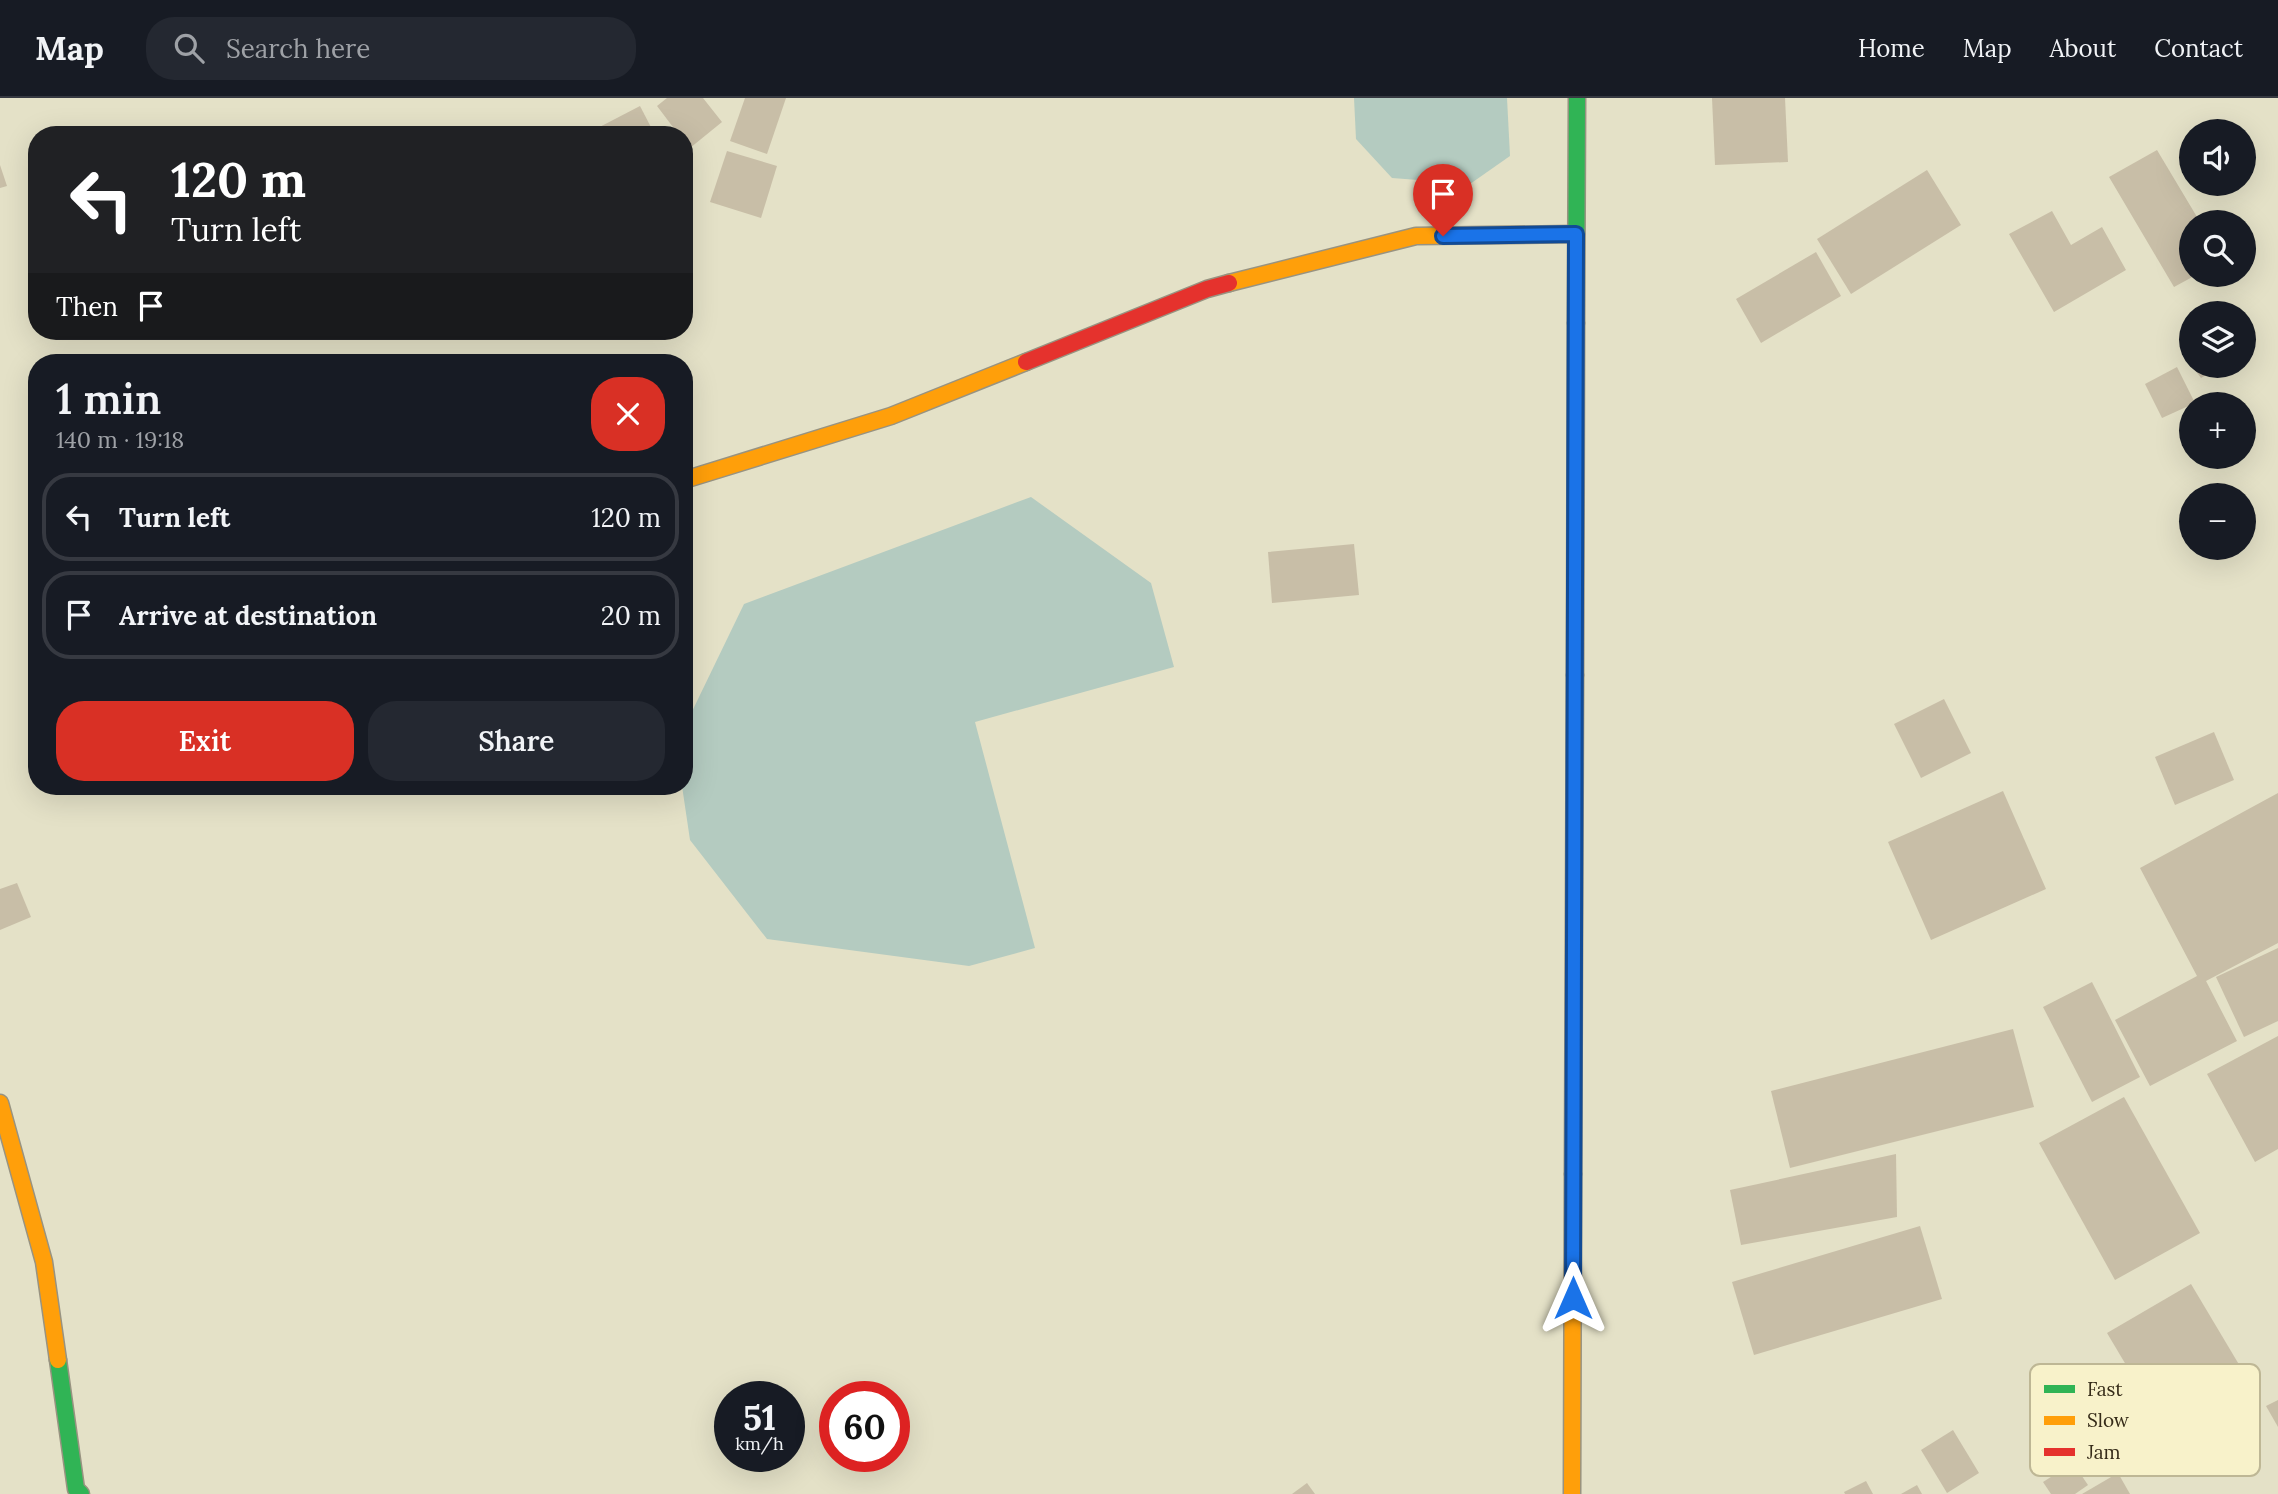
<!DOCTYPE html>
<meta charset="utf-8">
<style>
body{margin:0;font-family:Lora,serif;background:#242831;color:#f1f3f6;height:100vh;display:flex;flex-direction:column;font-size:26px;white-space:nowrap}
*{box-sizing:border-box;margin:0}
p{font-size:23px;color:#9ea1a6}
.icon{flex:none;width:38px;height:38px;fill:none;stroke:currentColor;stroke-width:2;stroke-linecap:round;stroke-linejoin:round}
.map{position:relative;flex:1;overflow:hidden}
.side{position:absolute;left:28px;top:256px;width:665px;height:441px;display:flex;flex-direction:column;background:#171b24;border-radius:28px;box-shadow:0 7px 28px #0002}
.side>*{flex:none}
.top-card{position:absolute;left:28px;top:28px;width:665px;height:214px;border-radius:28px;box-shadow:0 7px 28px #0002;background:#202124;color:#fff;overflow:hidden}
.tools{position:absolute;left:2179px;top:21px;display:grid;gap:14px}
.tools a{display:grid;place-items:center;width:77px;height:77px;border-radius:50%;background:#171b24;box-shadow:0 7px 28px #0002;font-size:35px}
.speed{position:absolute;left:714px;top:1283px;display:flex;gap:14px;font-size:35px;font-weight:700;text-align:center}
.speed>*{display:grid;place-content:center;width:91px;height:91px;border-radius:50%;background:#171b24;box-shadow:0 7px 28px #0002;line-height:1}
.speed small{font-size:18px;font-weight:400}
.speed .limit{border:10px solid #d22;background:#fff;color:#111}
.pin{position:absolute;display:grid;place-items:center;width:60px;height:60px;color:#fff;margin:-72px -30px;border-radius:50% 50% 50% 0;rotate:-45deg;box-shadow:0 0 7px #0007}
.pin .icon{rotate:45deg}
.me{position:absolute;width:77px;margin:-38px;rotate:0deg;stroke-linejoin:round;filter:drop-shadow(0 0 5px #0008)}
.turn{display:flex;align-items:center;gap:24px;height:147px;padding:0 28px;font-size:32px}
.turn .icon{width:91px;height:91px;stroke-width:2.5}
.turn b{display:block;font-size:49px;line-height:60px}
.then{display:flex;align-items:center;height:66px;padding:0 28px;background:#0003;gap:14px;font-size:26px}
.round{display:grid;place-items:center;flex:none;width:74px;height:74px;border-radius:28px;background:#242831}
.headline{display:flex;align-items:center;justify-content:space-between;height:119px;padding:0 28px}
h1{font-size:42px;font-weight:600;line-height:52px}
.button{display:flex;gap:14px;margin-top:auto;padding:14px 28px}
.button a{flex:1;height:80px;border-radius:28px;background:#d93025;color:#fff;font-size:28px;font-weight:600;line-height:80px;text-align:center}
.button a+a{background:#242831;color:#f1f3f6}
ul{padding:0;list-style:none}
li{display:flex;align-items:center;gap:21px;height:88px;margin:0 14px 10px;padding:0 14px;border:4px solid #363941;border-radius:28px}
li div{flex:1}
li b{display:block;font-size:26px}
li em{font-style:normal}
header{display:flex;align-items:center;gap:42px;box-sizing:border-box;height:98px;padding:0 35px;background:#171b24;border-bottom:2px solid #363941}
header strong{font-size:33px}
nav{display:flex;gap:38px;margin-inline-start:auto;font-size:24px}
.search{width:490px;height:63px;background:#242831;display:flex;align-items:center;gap:18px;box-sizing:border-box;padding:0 24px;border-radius:28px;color:#9ea1a6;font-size:26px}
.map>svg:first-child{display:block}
.water{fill:#b4cbc0}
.building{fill:#c8bea7}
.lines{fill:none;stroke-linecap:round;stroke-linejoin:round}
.fast-casing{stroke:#989381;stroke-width:19}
.slow-casing{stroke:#989381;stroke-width:19}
.jam-casing{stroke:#989381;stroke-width:19}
.fast{stroke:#30b455;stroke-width:16}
.slow{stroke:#ff9f0a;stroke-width:16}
.jam{stroke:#e5322d;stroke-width:16}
.route-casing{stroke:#114b97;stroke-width:18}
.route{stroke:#1a73e8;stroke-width:12}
.key{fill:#f8f2ca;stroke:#beb795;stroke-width:2}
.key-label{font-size:19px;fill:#362c19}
</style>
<header>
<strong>Map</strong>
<div class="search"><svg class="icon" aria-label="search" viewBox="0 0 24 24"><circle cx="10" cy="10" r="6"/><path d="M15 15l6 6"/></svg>Search here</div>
<nav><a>Home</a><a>Map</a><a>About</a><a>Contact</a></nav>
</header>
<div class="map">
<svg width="2278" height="1396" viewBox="0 0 2278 1396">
<rect width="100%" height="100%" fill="#e4e1c7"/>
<!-- water -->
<g class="water">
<polygon points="1354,0 1507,0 1510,58 1470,86 1392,80 1356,41"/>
<polygon points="1031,399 1151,485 1174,569 975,624 1035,850 969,868 767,841 690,742 682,688 684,688 684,630 744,506"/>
</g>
<!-- building -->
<g class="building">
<polygon points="667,0 703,0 722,24 690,50 684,43 684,37 679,37 657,8"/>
<polygon points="745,0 786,0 767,56 730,43"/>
<polygon points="1712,0 1785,0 1788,64 1715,67"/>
<polygon points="640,8 655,37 591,37 590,34"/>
<polygon points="2157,52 2200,124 2191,124 2191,177 2196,177 2174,189 2109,79"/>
<polygon points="727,53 777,68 761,120 710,104"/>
<polygon points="0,67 7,88 0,90"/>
<polygon points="1927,72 1961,127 1851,196 1817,141"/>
<polygon points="2052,113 2071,147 2102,129 2126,172 2054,214 2009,136"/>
<polygon points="1816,154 1841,198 1761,245 1736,201"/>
<polygon points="2191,244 2191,266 2180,250"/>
<polygon points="2192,268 2221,268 2201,280"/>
<polygon points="2177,269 2195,305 2162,320 2145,286"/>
<polygon points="1354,446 1359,497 1272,505 1268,454"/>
<polygon points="1944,601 1971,655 1921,680 1894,626"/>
<polygon points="2214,634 2234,682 2175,707 2155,659"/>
<polygon points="2003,693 2046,791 1931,842 1888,744"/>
<polygon points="2278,695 2278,845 2206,883 2237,943 2150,988 2115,922 2197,878 2140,770"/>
<polygon points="17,785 31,819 0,832 0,791"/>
<polygon points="2278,850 2278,923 2244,939 2216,879"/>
<polygon points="2092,884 2140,979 2092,1004 2043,909"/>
<polygon points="2013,931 2034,1009 1790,1070 1771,993"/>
<polygon points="2278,938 2278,1051 2255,1064 2207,976"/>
<polygon points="2124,999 2200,1135 2115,1182 2039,1045"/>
<polygon points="1896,1056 1897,1119 1741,1147 1730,1092"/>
<polygon points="1920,1128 1942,1201 1754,1257 1732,1184"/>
<polygon points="2191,1186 2253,1290 2169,1339 2107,1235"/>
<polygon points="2278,1302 2278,1329 2266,1308"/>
<polygon points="1953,1332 1979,1375 1947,1395 1921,1352"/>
<polygon points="2073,1365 2088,1387 2075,1396 2051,1396 2043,1384"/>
<polygon points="2118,1375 2130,1396 2082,1396"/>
<polygon points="1866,1383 1873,1396 1845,1396 1844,1394"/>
<polygon points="1307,1385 1315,1396 1292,1396"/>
<polygon points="1917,1387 1922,1396 1901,1396"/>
</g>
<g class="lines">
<defs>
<g id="fast">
<polyline points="1576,225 1577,0"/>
<polyline points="1573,1076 1575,577"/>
<polyline points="58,1262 76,1391 81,1396"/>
</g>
<g id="slow">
<polyline points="1229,185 1416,138 1576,136"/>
<polyline points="684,382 891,318 1026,264"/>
<polyline points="0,1005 44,1164 58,1262"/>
<polyline points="1572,1396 1573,1076"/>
</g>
<g id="jam">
<polyline points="1026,264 1207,191 1229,185"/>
<polyline points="1575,577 1576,225"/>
</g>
</defs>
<!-- fast casing -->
<use href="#fast" class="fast-casing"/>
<!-- slow casing -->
<use href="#slow" class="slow-casing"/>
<!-- jam casing -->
<use href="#jam" class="jam-casing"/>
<!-- fast -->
<use href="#fast" class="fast"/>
<!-- slow -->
<use href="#slow" class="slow"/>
<!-- jam -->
<use href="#jam" class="jam"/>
</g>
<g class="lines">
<defs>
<polyline id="route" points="1443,138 1576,136 1573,1200"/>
</defs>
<!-- route casing -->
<use href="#route" class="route-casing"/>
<!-- route -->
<use href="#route" class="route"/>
</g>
<!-- legend -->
<rect x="2030" y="1266" width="230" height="112" rx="10" class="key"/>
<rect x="2044" y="1287" width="31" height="8" fill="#30b455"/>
<rect x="2044" y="1318" width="31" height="9" fill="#ff9f0a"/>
<rect x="2044" y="1350" width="31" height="8" fill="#e5322d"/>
<g class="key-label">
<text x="2087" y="1298">Fast</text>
<text x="2087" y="1329">Slow</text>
<text x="2087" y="1361">Jam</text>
</g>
</svg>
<div class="tools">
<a><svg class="icon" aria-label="sound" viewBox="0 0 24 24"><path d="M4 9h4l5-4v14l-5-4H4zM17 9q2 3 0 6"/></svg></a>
<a><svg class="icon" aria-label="search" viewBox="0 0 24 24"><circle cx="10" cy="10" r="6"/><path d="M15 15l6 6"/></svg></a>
<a><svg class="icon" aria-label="layers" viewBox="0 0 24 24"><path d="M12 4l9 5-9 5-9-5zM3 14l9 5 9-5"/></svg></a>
<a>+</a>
<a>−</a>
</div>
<div class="speed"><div>51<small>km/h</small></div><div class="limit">60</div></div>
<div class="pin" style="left:1443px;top:138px;background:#d93025"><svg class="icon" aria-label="arrive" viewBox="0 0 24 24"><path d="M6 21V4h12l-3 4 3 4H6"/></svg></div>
<svg class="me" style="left:1573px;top:1200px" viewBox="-20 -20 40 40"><path d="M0-17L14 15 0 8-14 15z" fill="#1a73e8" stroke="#fff" stroke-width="4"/></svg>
<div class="top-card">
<div class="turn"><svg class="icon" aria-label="left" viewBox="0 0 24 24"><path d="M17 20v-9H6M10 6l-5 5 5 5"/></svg><div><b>120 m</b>Turn left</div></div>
<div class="then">Then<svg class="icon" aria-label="arrive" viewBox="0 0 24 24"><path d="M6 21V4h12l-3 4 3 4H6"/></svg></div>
</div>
<section class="side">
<div class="headline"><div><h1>1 min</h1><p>140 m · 19:18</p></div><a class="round" style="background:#d93025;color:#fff"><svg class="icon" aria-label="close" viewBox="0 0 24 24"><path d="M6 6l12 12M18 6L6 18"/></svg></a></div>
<ul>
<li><svg class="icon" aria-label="left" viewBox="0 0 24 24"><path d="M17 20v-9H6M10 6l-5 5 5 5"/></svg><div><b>Turn left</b></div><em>120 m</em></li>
<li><svg class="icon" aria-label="arrive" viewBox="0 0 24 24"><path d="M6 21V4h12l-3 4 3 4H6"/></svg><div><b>Arrive at destination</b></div><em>20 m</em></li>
</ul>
<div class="button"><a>Exit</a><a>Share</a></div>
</section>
</div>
